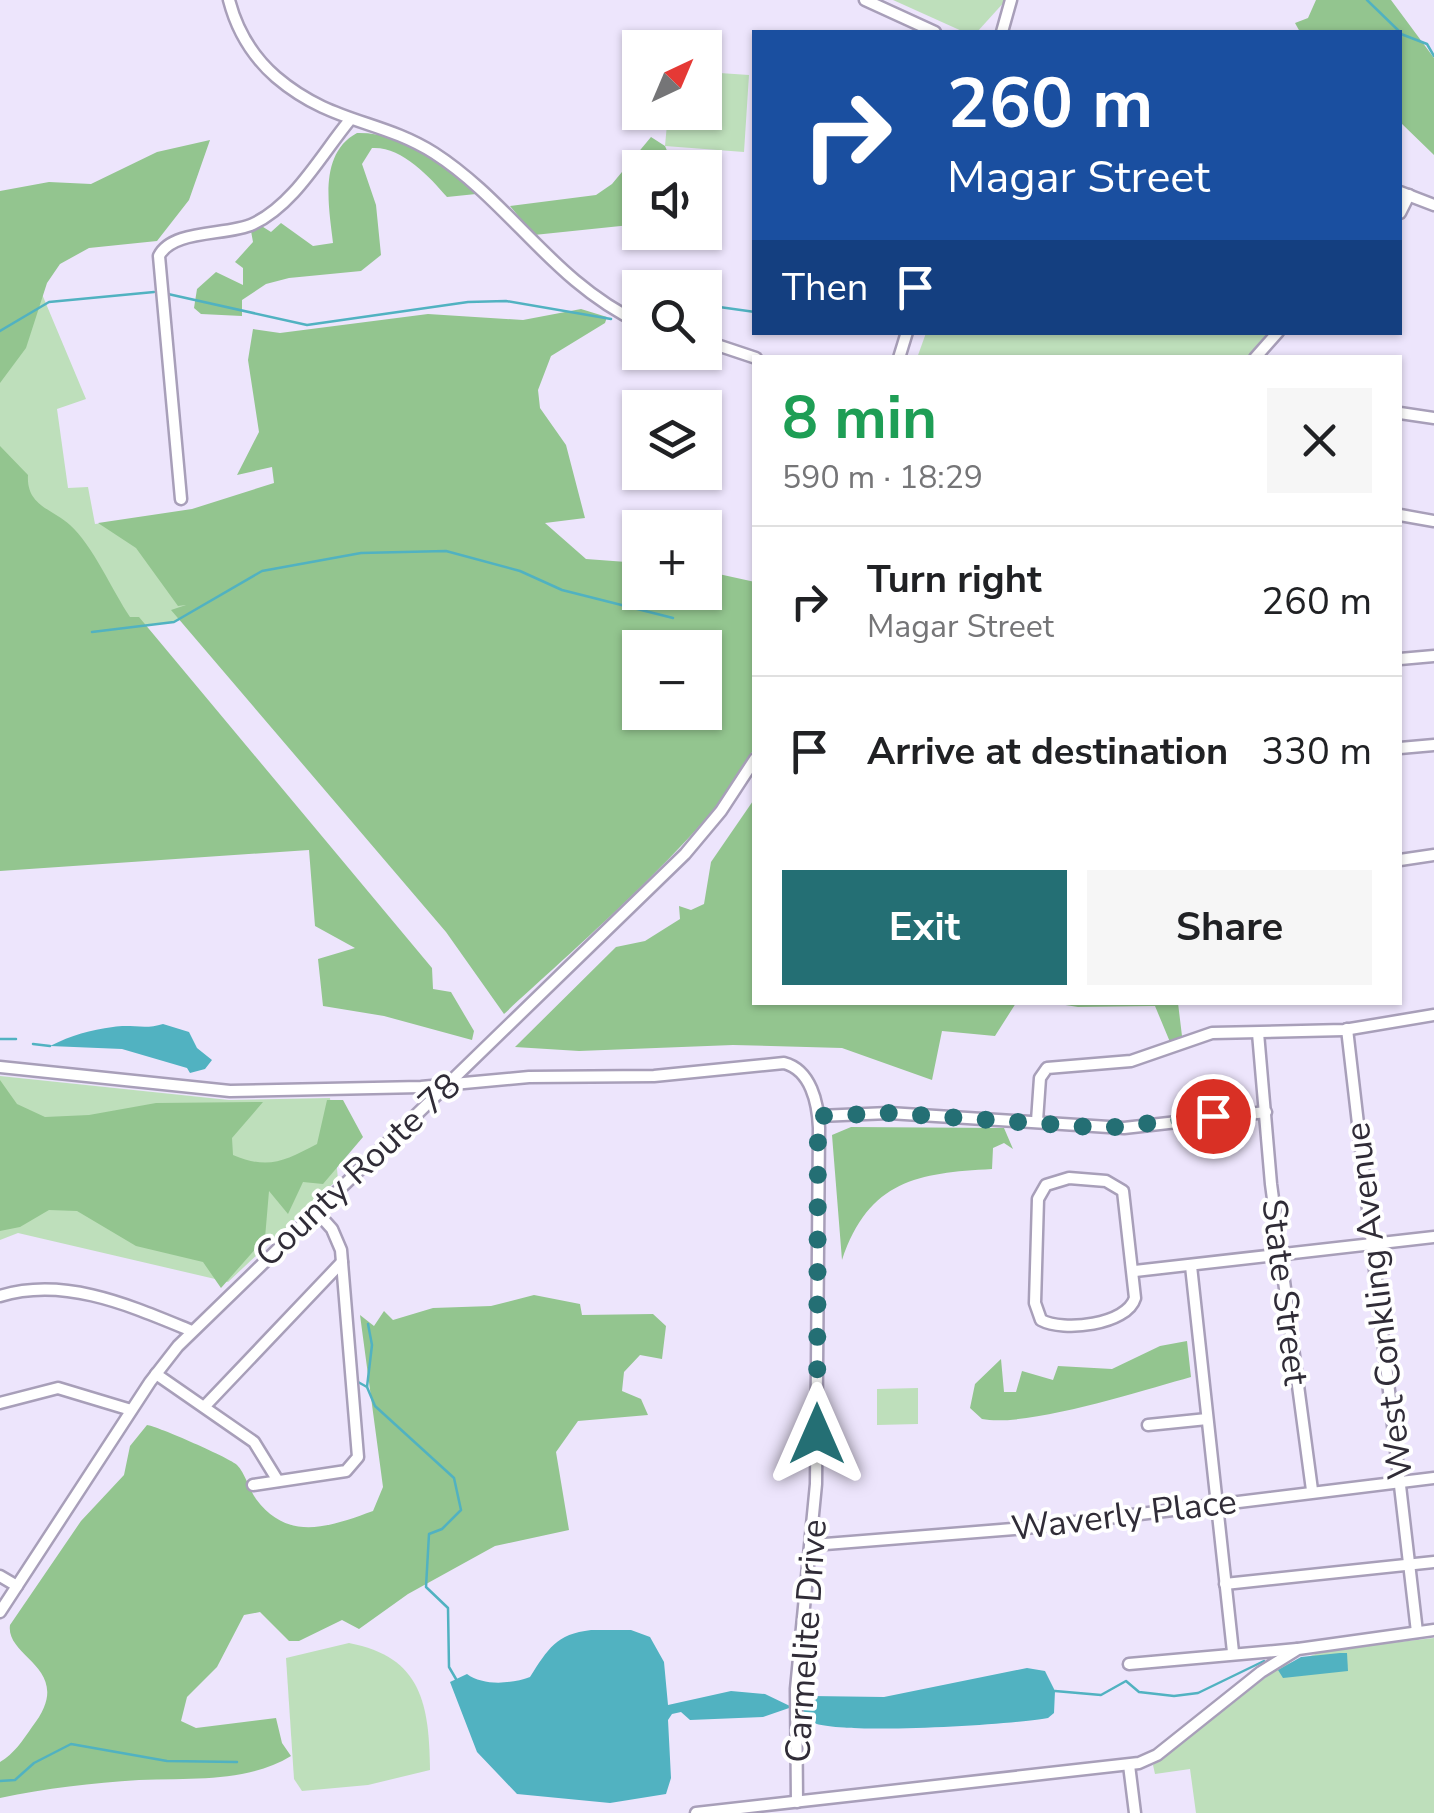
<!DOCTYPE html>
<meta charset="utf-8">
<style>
body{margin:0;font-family:"Nunito Sans",sans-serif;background:#f6f6f6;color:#202124;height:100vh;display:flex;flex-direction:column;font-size:38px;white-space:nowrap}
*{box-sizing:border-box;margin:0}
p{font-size:32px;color:#757577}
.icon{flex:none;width:55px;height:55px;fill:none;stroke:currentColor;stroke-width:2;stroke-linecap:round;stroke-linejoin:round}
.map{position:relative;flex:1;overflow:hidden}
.side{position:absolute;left:752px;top:355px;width:650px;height:650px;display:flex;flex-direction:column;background:#fff;border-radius:0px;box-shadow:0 2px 8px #0004}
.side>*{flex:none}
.top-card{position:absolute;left:752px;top:30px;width:650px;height:305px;border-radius:0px;box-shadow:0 2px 8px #0004;background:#1a4fa0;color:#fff;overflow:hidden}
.needle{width:65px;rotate:44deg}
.buttons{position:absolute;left:622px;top:30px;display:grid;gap:20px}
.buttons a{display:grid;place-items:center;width:100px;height:100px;border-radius:0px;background:#fff;box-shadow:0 2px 8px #0004;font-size:50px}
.pin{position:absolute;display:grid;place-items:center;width:85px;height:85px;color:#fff;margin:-42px;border:5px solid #fff;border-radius:50%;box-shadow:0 2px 10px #0007}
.me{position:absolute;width:110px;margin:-55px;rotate:0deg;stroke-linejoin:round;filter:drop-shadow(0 0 8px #0008)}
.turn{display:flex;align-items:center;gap:35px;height:210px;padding:0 30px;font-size:45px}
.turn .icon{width:130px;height:130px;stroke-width:2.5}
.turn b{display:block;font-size:70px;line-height:85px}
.then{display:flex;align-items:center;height:95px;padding:0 30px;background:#0003;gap:20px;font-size:38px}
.round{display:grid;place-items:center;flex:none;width:105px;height:105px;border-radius:0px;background:#f6f6f6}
.overview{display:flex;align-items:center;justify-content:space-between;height:170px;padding:0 30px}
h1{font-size:60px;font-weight:700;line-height:75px;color:#1e9e55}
.button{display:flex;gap:20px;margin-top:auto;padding:20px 30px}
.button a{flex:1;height:115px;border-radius:0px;background:#246f74;color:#fff;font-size:40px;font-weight:700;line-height:115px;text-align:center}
.button a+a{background:#f6f6f6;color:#202124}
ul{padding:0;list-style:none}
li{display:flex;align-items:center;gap:30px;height:150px;padding:0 30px;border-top:2px solid #e0e0e0}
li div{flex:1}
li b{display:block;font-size:38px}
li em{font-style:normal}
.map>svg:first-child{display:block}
.green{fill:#bedfbb}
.forest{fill:#93c58f;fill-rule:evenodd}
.water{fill:#51b2c1}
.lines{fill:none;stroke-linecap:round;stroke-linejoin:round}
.stream{stroke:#51b2c1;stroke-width:2.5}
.minor-casing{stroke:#a89fb9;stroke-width:15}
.minor{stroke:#fff;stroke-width:10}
.route{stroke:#246f74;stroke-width:18;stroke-dasharray:0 32.4}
.labels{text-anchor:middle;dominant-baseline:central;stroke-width:8;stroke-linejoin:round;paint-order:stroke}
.street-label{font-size:35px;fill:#302c37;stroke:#fff}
</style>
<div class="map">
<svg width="1434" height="1813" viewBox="0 0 1434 1813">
<rect width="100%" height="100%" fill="#ede5fc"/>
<!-- green -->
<g class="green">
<polygon points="893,0 1006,0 977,32 964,32"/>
<polygon points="705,72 749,75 744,152 665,146 668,113 705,112"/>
<polygon points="0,194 86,399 57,409 68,488 88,487 95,524 276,506 755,627 286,585 174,622 0,638"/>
<polygon points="926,333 1267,333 1248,357 917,358"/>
<polygon points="0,1076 229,1100 330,1098 338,1179 228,1282 18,1233 0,1240"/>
<polygon points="918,1388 918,1424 877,1425 877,1389"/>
<polygon points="1434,1638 1434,1813 1196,1813 1190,1769 1155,1774 1153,1765 1279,1667 1327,1650"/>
<path d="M349 1643C422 1657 429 1704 430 1770L368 1785 302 1791 294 1779 286 1658Z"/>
</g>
<!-- forest -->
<g class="forest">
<polygon points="1316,0 1391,0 1434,58 1434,155 1400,122 1400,32 1300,32 1295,23 1308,18"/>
<path d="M357 133C405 132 442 165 476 194L447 197C429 176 401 146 372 148L362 164 376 205 381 255 361 271 289 278 266 284 242 300V316L201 314 194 308 197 289 216 272 243 285V268L235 262 253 242 251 231 260 225 271 232 281 223 313 246 333 243C329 207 318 154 357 133Z"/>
<polygon points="651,137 665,146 674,167 640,168 640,224 534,235 510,206 596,195 612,184"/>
<polygon points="210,140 189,200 157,241 89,248 60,264 47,283 26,348 0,383 0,191 49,182 91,184 157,152"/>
<path d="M581 309 607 317 605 323 551 356 538 390 540 408 566 445 585 518 545 523 586 559 640 563V592H705V571L755 582C755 626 762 702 755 742 743 805 556 965 504 1014L446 932 171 610 186 605 178 606 136 548 98 523 192 509 274 483 272 467 237 475 259 432 248 360 253 329 280 333 428 314 523 320ZM640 648H705V712H640Z"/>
<path d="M0 446 28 475C26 506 53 509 70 525 92 544 113 592 130 617H139L432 968 433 989 451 992 474 1031 472 1040 384 1016 323 1006 318 959 355 948 315 926 309 850 0 871Z"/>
<polygon points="755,798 755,1002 1016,1003 995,1036 942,1031 932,1080 842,1048 733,1045 579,1051 515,1047 616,947 645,941 680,919 679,906 691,910 704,904 711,862"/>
<polygon points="1053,1003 1178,1003 1182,1036 1170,1042 1155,1006 1078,1007"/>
<path d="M0 1080 17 1104 45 1117 89 1115 156 1103 263 1102 232 1138 233 1155C269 1170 284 1161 317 1144L327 1100H343L363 1137 323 1184 303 1182 288 1214 269 1191 265 1238 221 1288 203 1262 136 1246 77 1211 49 1210 20 1227 0 1231Z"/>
<path d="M851 1127 1004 1128 1013 1149 1004 1143 993 1148 992 1169C918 1173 869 1180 842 1260L832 1135Z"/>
<path d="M534 1295 580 1304 582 1315 653 1314 666 1326 662 1359 640 1355 624 1372 622 1391 641 1399 648 1415 578 1421 556 1452 569 1530 495 1546 408 1594 359 1629 342 1620 299 1641H289L260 1612 244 1615 217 1667 187 1697 181 1721 196 1728 276 1718 282 1743 291 1756C247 1783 190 1778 139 1780 92 1783 46 1788 0 1798V1762C14 1754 23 1740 32 1727 78 1668 5 1659 10 1625L81 1521 124 1475 130 1446 147 1425C157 1426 232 1459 237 1465 245 1473 249 1489 256 1499 288 1542 329 1527 373 1511L383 1487 360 1315 374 1326 384 1311 393 1320 433 1308 491 1306Z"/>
<path d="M1187 1341 1191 1377C1144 1390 1026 1428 982 1419L970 1408 975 1384 1001 1359 1004 1392H1016L1022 1371 1053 1380 1058 1366 1112 1369 1160 1346Z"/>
</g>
<!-- water -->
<g class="water">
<path d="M163 1024 189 1032 197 1048 212 1060 205 1069 190 1073 187 1068 122 1049 50 1046C72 1035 90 1030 113 1027 132 1024 145 1030 163 1024Z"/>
<path d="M591 1630H631L650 1637 664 1662 668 1705 731 1691 765 1694 792 1707 763 1717 690 1720 681 1712 672 1714 668 1720 671 1778 666 1794 610 1803 517 1794 477 1752 450 1682 467 1674C483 1686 511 1684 530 1677 548 1649 556 1634 591 1630Z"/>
<polygon points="1340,1653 1347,1653 1348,1671 1283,1678 1278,1670 1301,1657"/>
<path d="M1027 1668 1045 1671 1055 1691 1054 1713 1048 1718C1010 1725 845 1735 814 1723 806 1720 804 1713 800 1705L811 1696 884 1697Z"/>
</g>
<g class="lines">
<!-- stream -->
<g class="stream">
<polyline points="1367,0 1400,32"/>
<polyline points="1401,34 1427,44 1434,56"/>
<polyline points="168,294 307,325 468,302 506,301 611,319"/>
<polyline points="705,305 755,312"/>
<polyline points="0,331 49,302 154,292"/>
<polyline points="92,632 174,622 262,571 361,553 446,551 520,571 562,590 673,618"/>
<polyline points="0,1039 16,1039"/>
<polyline points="33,1044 50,1046"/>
<polyline points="358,1382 367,1387 375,1406 454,1478 461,1510 442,1529 429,1534 426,1587 448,1608 449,1667 456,1679"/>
<polyline points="367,1387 372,1345 368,1324"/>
<polyline points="1055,1691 1101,1695 1126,1681 1139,1692 1174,1696 1198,1693 1264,1661"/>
<polyline points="0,1781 15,1780 34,1763 71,1744 167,1761 237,1762"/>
</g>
<defs>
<g id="minor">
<path d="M229 0C237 31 252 56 276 77 331 124 380 119 434 153 510 202 553 282 640 323"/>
<polyline points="865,0 935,32"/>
<polyline points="1002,32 1011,0"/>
<polyline points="1400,192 1434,205"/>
<polyline points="1400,213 1409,195"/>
<polyline points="705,341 756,358"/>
<polyline points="899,358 907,332"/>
<polyline points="1255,358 1278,332"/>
<polyline points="1400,413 1434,418"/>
<path d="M181 499 159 256C172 229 227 236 253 224 294 205 321 155 349 121"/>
<polyline points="1400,515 1434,521"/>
<polyline points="1400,659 1434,656"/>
<polyline points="1400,748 1434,745"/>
<polyline points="1400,860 1434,855"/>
<polyline points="1347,1029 1417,1632"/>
<polyline points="1258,1033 1271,1184 1312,1490"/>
<path d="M0 1067 230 1091 421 1087 529 1077 654 1076 784 1063C811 1070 818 1103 819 1128L816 1484 796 1689 797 1802"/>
<polyline points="819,1116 889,1113 1124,1128 1266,1112"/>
<polyline points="1037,1121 1040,1078 1047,1068 1131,1061 1212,1033 1344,1030 1434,1015"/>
<path d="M1069 1178 1106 1181 1123 1191 1135 1298C1127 1325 1063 1332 1041 1320L1035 1303 1038 1199 1046 1185Z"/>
<polyline points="1191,1266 1233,1652"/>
<polyline points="1135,1271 1434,1237"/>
<path d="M0 1296C65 1276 131 1306 192 1331"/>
<polyline points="156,1374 254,1442 278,1481"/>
<polyline points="0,1403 58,1388 131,1410"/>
<polyline points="205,1406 342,1262"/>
<polyline points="1148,1425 1207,1419"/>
<polyline points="253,1485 346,1471 358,1457 341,1250 332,1229 315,1210"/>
<polyline points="813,1545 1026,1528 1434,1478"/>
<polyline points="0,1576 17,1586"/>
<polyline points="1225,1584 1434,1562"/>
<polyline points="0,1612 150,1382 178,1346 685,854 721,811 755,759"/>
<polyline points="1129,1664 1297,1649"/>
<polyline points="1129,1765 1135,1813"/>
<polyline points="696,1813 1139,1763 1157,1755 1261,1672 1298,1649 1434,1630"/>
</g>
</defs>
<!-- minor casing -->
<use href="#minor" class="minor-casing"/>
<!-- minor -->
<use href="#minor" class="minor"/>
</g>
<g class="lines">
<!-- route -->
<polyline class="route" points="817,1434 818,1116 889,1113 1106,1128 1213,1116"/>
</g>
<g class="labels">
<!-- street labels -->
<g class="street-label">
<text transform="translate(358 1170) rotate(-43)">County Route 78</text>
<text transform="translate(1285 1292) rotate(83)">State Street</text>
<text transform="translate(1379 1301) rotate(-97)">West Conkling Avenue</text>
<text transform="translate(1124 1515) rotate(-7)">Waverly Place</text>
<text transform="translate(806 1641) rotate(-86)">Carmelite Drive</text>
</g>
</g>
</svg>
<div class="buttons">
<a><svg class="needle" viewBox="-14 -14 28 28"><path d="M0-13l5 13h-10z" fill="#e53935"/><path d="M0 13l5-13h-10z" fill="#757577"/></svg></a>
<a><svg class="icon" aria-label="sound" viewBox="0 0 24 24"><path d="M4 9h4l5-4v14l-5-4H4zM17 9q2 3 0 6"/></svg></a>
<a><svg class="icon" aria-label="search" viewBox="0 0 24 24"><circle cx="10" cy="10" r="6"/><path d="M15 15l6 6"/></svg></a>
<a><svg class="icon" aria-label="layers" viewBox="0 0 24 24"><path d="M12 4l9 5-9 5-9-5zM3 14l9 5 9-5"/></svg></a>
<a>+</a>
<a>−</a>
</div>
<div class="pin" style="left:1213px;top:1116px;background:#d93025"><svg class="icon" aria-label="arrive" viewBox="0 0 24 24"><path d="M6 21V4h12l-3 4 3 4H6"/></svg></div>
<svg class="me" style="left:817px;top:1434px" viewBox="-20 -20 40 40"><path d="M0-17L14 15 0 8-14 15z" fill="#246f74" stroke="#fff" stroke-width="4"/></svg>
<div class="top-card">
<div class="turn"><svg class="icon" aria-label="right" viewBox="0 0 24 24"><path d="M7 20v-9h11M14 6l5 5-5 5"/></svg><div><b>260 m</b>Magar Street</div></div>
<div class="then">Then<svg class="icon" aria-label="arrive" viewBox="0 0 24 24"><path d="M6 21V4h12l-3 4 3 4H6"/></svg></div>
</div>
<section class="side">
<div class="overview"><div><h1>8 min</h1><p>590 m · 18:29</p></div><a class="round"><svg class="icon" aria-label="close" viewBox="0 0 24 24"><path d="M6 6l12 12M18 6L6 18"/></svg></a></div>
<ul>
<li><svg class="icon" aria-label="right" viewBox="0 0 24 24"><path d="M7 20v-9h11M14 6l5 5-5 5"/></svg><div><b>Turn right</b><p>Magar Street</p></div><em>260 m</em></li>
<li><svg class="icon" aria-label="arrive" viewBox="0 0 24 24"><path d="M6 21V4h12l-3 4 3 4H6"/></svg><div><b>Arrive at destination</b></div><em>330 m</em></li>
</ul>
<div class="button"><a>Exit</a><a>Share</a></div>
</section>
</div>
